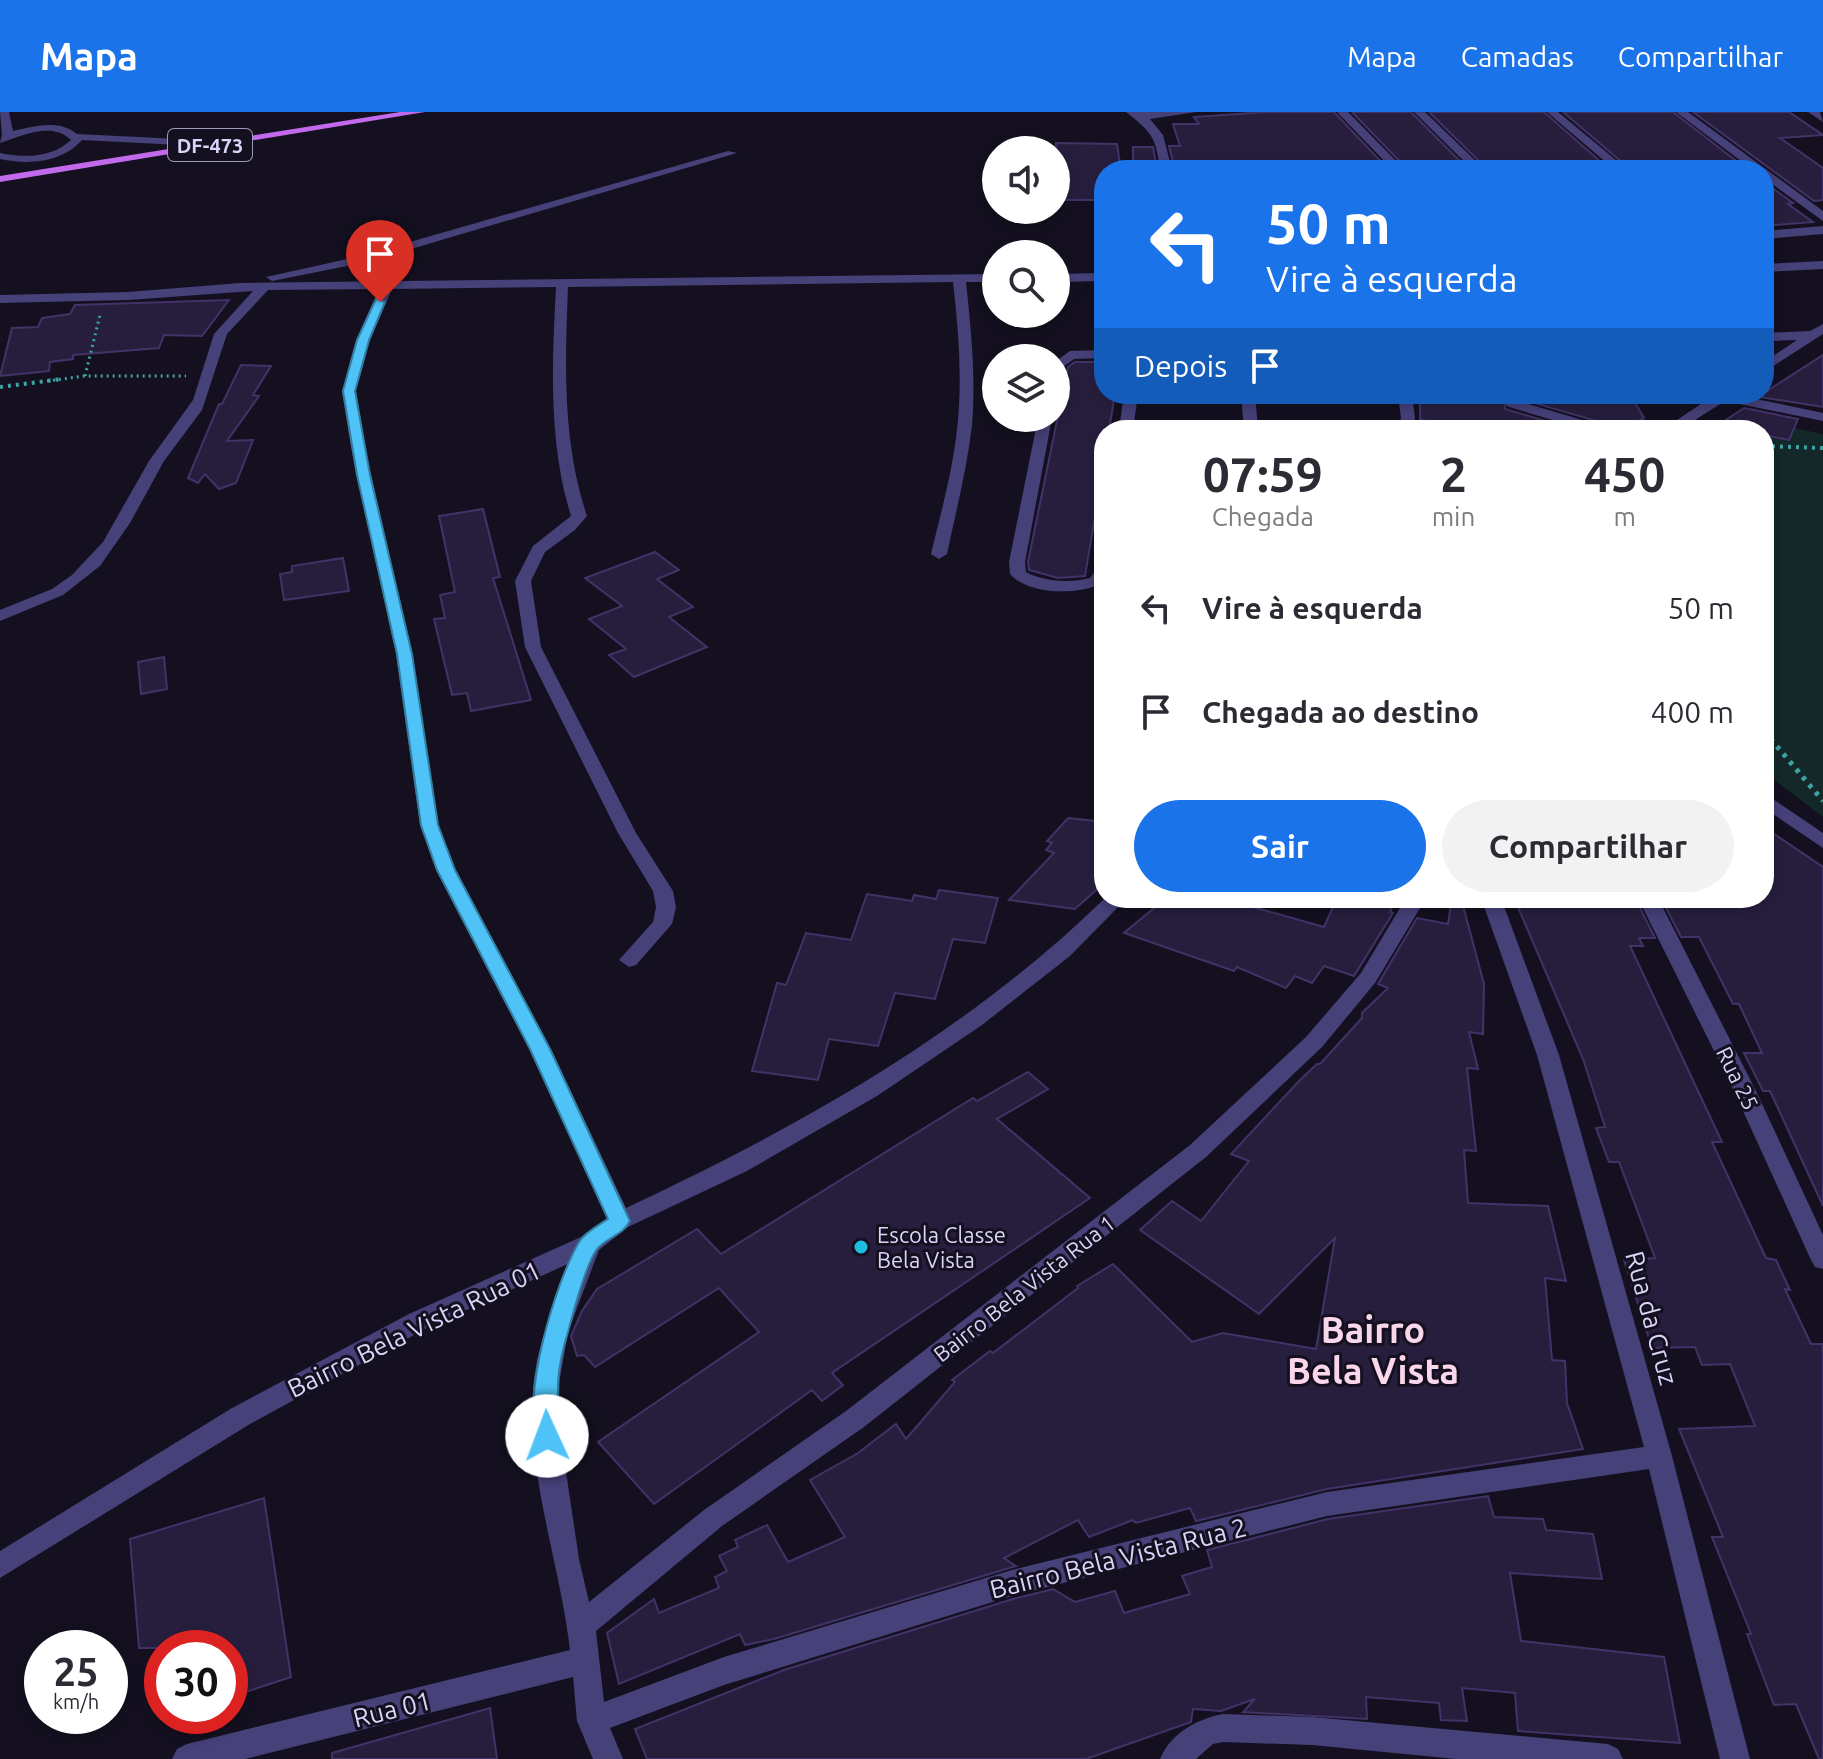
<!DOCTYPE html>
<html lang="pt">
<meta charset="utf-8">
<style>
body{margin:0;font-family:Ubuntu,sans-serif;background:#f2f2f3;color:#2b2b33;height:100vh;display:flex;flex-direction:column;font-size:30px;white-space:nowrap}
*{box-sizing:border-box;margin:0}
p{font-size:26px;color:#7c7c81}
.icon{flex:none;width:44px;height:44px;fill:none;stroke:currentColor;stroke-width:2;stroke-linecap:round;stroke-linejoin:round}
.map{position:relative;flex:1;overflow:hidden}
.sheet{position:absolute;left:1094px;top:308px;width:680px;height:488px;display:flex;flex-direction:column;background:#fff;border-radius:32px;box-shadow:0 4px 12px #0003}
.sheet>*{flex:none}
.guide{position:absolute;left:1094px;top:48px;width:680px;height:244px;border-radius:32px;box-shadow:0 4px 12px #0003;background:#1a73e8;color:#fff;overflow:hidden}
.tools{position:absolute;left:982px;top:24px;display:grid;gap:16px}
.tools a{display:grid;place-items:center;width:88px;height:88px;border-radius:50%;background:#fff;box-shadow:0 4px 12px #0003;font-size:40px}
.speed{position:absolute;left:24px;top:1518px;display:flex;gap:16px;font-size:40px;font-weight:700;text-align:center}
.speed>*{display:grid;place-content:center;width:104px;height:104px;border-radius:50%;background:#fff;box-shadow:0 4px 12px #0003;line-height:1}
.speed small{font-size:20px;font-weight:400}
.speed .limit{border:12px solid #d22;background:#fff;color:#111}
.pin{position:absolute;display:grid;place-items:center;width:68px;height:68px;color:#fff;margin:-82px -34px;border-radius:50% 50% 50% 0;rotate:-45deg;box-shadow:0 0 8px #0007}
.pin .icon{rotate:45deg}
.me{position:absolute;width:88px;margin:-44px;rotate:358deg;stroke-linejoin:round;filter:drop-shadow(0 0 6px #0008)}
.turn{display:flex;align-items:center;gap:28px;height:168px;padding:0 40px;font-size:36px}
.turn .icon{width:104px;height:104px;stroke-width:2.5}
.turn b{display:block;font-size:56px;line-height:68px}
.then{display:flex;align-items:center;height:76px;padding:0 40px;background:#0003;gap:16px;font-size:30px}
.eta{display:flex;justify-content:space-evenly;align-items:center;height:136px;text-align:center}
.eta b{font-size:48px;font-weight:700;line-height:56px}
.cta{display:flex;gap:16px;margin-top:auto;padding:16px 40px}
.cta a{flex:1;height:92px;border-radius:48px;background:#1a73e8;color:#fff;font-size:32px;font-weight:700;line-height:92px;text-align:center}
.cta a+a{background:#f2f2f3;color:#2b2b33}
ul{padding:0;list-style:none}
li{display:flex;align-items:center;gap:24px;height:104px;padding:0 40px}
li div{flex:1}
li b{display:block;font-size:30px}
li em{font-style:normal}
header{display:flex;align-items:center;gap:48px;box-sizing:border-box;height:112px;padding:0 40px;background:#1a73e8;color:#fff}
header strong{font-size:38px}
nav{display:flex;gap:44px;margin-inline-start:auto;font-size:28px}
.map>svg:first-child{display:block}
.green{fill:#142829}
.building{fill:#271e3e;stroke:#413367;stroke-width:2}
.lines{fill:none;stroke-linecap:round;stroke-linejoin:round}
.path-far2{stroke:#3da4a4;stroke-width:3;stroke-dasharray:2 4;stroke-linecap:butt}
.path-far1{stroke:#3da4a4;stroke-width:4;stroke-dasharray:3 5;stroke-linecap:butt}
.path{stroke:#3da4a4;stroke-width:5;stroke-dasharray:4 6;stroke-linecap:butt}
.minor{fill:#464179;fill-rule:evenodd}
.major{fill:#c369ec;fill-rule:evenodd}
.route{fill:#4fc3f7;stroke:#337fa1;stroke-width:2}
.poi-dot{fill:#1dbedd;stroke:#141020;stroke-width:3}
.labels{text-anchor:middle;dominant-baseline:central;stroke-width:6;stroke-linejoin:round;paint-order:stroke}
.shield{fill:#141020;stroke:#9f99b8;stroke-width:2}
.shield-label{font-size:20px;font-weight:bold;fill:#dbd4f9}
.street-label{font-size:22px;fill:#dbd4f9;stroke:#141020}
.poi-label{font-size:22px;fill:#dbd4f9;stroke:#141020;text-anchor:start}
.near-street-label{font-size:26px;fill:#dbd4f9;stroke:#141020}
.near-district-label{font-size:36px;font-weight:bold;fill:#fad6ea;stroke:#141020}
</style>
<header>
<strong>Mapa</strong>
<nav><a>Mapa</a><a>Camadas</a><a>Compartilhar</a></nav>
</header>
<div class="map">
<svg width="1823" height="1647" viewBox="0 0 1823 1647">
<rect width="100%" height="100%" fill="#141020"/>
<!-- green -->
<polygon class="green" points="1739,305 1823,322 1823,705 1764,660 1764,318 1721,318"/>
<!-- building -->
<g class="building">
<polygon points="1266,0 1334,0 1389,58 1175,58 1169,34 1180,34 1173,12 1199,12 1194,5"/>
<polygon points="1352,0 1411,0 1469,58 1408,58"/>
<polygon points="1429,0 1544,0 1610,58 1488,58"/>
<polygon points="1563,0 1673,0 1748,58 1670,58 1667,55 1631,58"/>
<polygon points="1693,0 1789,0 1823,23 1780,26 1823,56 1823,88 1814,89"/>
<polygon points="1056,31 1117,32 1121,58 1104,58 1104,88 1056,88"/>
<polygon points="1133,35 1153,35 1157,58 1133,58"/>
<polygon points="1764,70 1793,91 1788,92 1813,110 1764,114"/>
<polygon points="229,188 202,224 164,223 159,236 73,243 73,247 50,250 49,259 0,264 12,216 38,215 42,206 70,202 75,193"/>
<polygon points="1823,243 1823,295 1760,285 1770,277"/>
<polygon points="1075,250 1104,250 1104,282 1115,282 1109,318 1104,318 1104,350 1085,464 1058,466 1029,458 1028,450 1068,255"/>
<polygon points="241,253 271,254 253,283 259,284 227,329 253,328 236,371 219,377 205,362 198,371 188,366 219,292 222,292"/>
<polygon points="1420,282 1630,282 1644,306 1622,318 1611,318 1607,312 1510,284 1504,286 1505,297 1576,318 1454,318 1420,307"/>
<polygon points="1744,296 1798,307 1789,328 1764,323 1764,318 1718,313"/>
<polygon points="483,397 500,465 493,466 531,588 471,599 467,581 452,583 434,507 445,506 440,483 455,480 439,404"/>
<polygon points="655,440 679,458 657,467 693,495 669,505 707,535 634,565 609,543 626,537 589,507 622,494 585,466"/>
<polygon points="343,446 349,479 284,488 280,462 292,460 292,454"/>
<polygon points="164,545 167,577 141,582 138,550"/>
<polygon points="1068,706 1104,710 1104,771 1075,797 1009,788 1054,741 1046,738 1052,731 1047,729"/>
<polygon points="1764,715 1823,755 1823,1094 1770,979 1763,979 1744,941 1762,941 1739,892 1733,892 1699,825 1681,825 1661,786 1764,786"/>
<polygon points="939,778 998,786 985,831 953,827 935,887 895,881 878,934 829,927 818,968 752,959 777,871 786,873 806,821 851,828 867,782 912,789 914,783 936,787"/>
<polygon points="1166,786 1221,786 1324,815 1337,786 1396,786 1390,800 1393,801 1354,864 1324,854 1312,871 1295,864 1286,876 1237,855 1234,859 1124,821"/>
<polygon points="1452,786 1461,786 1484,872 1483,922 1469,920 1478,957 1467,956 1476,1039 1464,1038 1468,1091 1548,1094 1566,1169 1545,1166 1552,1248 1565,1249 1567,1291 1583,1337 1327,1377 1196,1409 1190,1396 1136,1411 1133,1408 1089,1425 1078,1408 1004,1446 1016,1454 774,1527 745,1533 740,1522 619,1572 607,1521 654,1487 659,1501 719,1476 715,1465 727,1459 719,1444 738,1435 735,1428 767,1413 788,1450 845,1425 810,1368 858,1341 896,1312 906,1327 955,1270 952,1268 990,1239 993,1241 1078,1176 1077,1174 1113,1152 1192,1230 1223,1221 1316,1237 1335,1126 1259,1202 1140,1118 1172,1089 1201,1109 1249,1049 1231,1042 1299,969 1317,952 1320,952 1362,906 1362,901 1388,876 1378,872 1417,806 1448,812"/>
<polygon points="1514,786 1635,786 1655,826 1639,826 1643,834 1630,834 1722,1030 1712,1030 1766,1146 1776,1148 1790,1178 1785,1177 1811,1232 1823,1232 1823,1647 1819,1647 1796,1592 1774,1593 1747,1522 1751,1522 1712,1425 1723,1425 1679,1317 1755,1314 1730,1252 1702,1253 1695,1235 1652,1236 1624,1148 1655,1146 1619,1050 1609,1050 1596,1016 1605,1015 1583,947"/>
<polygon points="1028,960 1048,977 997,1007 1090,1086 832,1261 843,1273 822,1289 812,1278 654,1392 598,1330 759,1220 719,1176 595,1255 584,1243 577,1244 571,1224 582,1199 597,1177 697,1117 721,1142 973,986 977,989"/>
<polygon points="1488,1384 1494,1405 1543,1407 1546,1418 1593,1422 1602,1467 1510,1461 1521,1529 1664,1545 1680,1631 1518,1619 1515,1581 1462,1576 1467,1609 1441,1608 1439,1591 1366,1585 1367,1607 1243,1600 1255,1587 1221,1599 1193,1597 1191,1610 1086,1647 647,1647 635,1617 784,1558 1013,1487 1053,1477 1075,1490 1115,1479 1124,1501 1190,1482 1182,1464 1212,1455 1207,1438 1328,1407"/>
<polygon points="264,1386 291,1565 230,1585 230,1536 139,1536 130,1427"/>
<polygon points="490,1596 497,1647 332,1647 332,1641"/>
</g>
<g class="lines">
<!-- path-far2 -->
<g class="path-far2">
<polyline points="85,264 100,203"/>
<polyline points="47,269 85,264 186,264"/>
</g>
<!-- path-far1 -->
<g class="path-far1">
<polyline points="0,275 62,267"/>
<polyline points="1764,334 1823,336"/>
</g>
<!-- path -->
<polyline class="path" points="1764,619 1823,689"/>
<!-- minor -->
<g class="minor">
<path d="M0 0H9L13 19C34 14 59 7 77 22L219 29 224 32 219 35 82 28C61 51 29 53 0 47V41C24 46 52 46 71 28 52 9 21 24 0 31L2 23Z"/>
<path d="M1126 0H1196L1150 7 1163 23 1172 58H1160C1156 24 1151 20 1126 0Z"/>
<polygon points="1337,0 1348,0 1405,58 1393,58"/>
<polygon points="1414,0 1425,0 1485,58 1473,58"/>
<polygon points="1547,0 1558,0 1628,58 1615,58"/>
<polygon points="1676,0 1688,0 1823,99 1823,109 1764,66 1764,58 1753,58"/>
<polygon points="1808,0 1820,0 1823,10"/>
<polygon points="728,39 737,41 367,150 272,169 266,165 361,144"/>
<polygon points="1823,114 1823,122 1764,127 1764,119"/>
<polygon points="1823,149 1823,157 1764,160 1764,152"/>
<polygon points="1103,161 1103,169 1056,170 1056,162"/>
<path d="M996 162V170H966C971 217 976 266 972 313 967 357 956 399 947 442L939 447 931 442C940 404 951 365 956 326 963 274 959 222 953 170L568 175C565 252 562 330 587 404L575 418 545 440 531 469 541 535 636 721 673 779 676 795 672 812 636 853 629 855 619 848 653 810 656 795 653 779 618 721 525 535 515 469 533 434 571 404C548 330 552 251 556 175L392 177 370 228 356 279 365 335 412 542 438 713 456 758 551 937 626 1096C799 1015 968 920 1105 786H1127L1070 844 982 913 877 984 747 1059 628 1115 599 1138 568 1220 560 1266 558 1306 579 1447 589 1490 704 1398 846 1299 1190 1033 1306 925 1361 861 1406 786H1426L1375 871 1322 935 1206 1045 864 1315 722 1414 596 1519 604 1590 724 1545 1012 1458 1327 1380 1644 1335 1537 943 1481 786H1501L1559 943 1672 1344 1750 1647H1720L1649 1357 1327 1404 1012 1484 724 1573 610 1616 623 1647H593L577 1609 573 1565 245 1647H172L177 1637 187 1632 570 1538C560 1450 524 1357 534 1267 539 1226 556 1189 570 1151L427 1216 250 1312 0 1466V1439L232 1296 409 1202 581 1125 607 1106 529 937 436 758 420 713 396 542 351 335 342 279 356 228 379 177 268 178 227 222 202 298 164 349 130 411 100 454 63 483 0 509V498L52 477 72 463 103 430 149 349 193 288 214 222 253 179 128 188 0 191V183L128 180 240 171Z"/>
<polygon points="1823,212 1823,222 1764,260 1764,250 1797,228 1764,229 1764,221 1810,219"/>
<polygon points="1104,238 1104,246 1074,247 1056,260 1056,249 1070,239"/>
<polygon points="1124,282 1138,282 1133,318 1119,318"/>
<polygon points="1241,282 1255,282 1258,318 1244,318"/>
<polygon points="1398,282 1412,282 1415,306 1411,318 1397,318 1401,306"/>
<polygon points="1716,282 1733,282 1823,301 1823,309 1725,289 1679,318 1662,318"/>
<polygon points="1511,287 1606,315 1608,318 1586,318 1506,294 1506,288"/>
<path d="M1038 306H1052L1025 450 1026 460C1044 470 1071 471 1090 466L1098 455 1104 453V470C1081 484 1028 483 1010 462L1009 450Z"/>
<polygon points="1764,681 1823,721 1823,736 1764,696"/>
<polygon points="1638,786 1658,786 1756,979 1823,1123 1823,1157 1815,1155 1811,1148 1734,979"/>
<path d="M1223 1602 1312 1605 1608 1632 1618 1637 1623 1647H1456L1312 1633 1223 1630 1213 1632 1196 1647H1160C1171 1621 1197 1607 1223 1602Z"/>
</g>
<!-- major -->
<polygon class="major" points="400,0 425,0 0,70 0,64"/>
</g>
<!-- route -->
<path class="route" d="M376 187 385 190 369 228 355 279 370 363 412 542 438 713 455 758 550 937 630 1109C623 1123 606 1126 597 1137 586 1152 573 1201 568 1220 563 1236 559 1253 558 1270 557 1286 562 1319 556 1331L547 1334 539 1331C519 1289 556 1169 579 1130 585 1120 599 1113 608 1107L530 937 437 758 421 713 397 542 357 363 343 279 357 228Z"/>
<!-- markers -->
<circle class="poi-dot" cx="861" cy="1135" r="8"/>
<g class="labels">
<!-- shield labels -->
<rect class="shield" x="168" y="17" width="84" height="32" rx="6"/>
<g class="shield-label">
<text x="210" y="33">DF-473</text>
</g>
<!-- street labels -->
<g class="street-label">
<text transform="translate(1738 966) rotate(64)">Rua 25</text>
<text transform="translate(1024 1176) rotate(-38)">Bairro Bela Vista Rua 1</text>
</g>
<!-- poi labels -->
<g class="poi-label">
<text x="877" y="1122">Escola Classe<tspan x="877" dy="25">Bela Vista</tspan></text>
</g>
<!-- near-street labels -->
<g class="near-street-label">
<text transform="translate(1652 1206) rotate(75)">Rua da Cruz</text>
<text transform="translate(414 1217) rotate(-26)">Bairro Bela Vista Rua 01</text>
<text transform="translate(1118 1446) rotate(-14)">Bairro Bela Vista Rua 2</text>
<text transform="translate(392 1597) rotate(-14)">Rua 01</text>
</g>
<!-- near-district labels -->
<g class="near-district-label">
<text x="1373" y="1217">Bairro<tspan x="1373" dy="41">Bela Vista</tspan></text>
</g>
</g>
</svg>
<div class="tools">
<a><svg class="icon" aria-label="sound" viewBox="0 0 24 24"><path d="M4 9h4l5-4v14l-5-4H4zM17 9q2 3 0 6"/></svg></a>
<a><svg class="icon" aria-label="search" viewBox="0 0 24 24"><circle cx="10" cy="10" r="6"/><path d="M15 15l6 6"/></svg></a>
<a><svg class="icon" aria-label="layers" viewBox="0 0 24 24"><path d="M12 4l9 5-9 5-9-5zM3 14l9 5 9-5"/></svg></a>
</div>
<div class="speed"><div>25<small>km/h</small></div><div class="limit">30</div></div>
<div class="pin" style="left:380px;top:190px;background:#d93025"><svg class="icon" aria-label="arrive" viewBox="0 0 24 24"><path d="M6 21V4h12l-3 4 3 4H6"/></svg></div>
<svg class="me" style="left:547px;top:1324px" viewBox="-20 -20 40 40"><circle r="19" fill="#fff"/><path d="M0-13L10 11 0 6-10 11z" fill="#4fc3f7"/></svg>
<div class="guide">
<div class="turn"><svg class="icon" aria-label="left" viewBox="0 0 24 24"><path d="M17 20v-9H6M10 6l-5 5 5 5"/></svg><div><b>50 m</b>Vire à esquerda</div></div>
<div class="then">Depois<svg class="icon" aria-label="arrive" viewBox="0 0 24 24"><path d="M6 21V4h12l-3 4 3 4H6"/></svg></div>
</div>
<section class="sheet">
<div class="eta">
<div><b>07:59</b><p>Chegada</p></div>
<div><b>2</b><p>min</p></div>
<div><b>450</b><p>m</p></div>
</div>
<ul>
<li><svg class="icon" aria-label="left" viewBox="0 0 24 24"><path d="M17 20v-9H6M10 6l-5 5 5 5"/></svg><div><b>Vire à esquerda</b></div><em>50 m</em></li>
<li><svg class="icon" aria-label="arrive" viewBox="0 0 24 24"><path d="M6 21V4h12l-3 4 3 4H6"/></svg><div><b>Chegada ao destino</b></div><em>400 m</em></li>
</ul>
<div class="cta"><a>Sair</a><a>Compartilhar</a></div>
</section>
</div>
